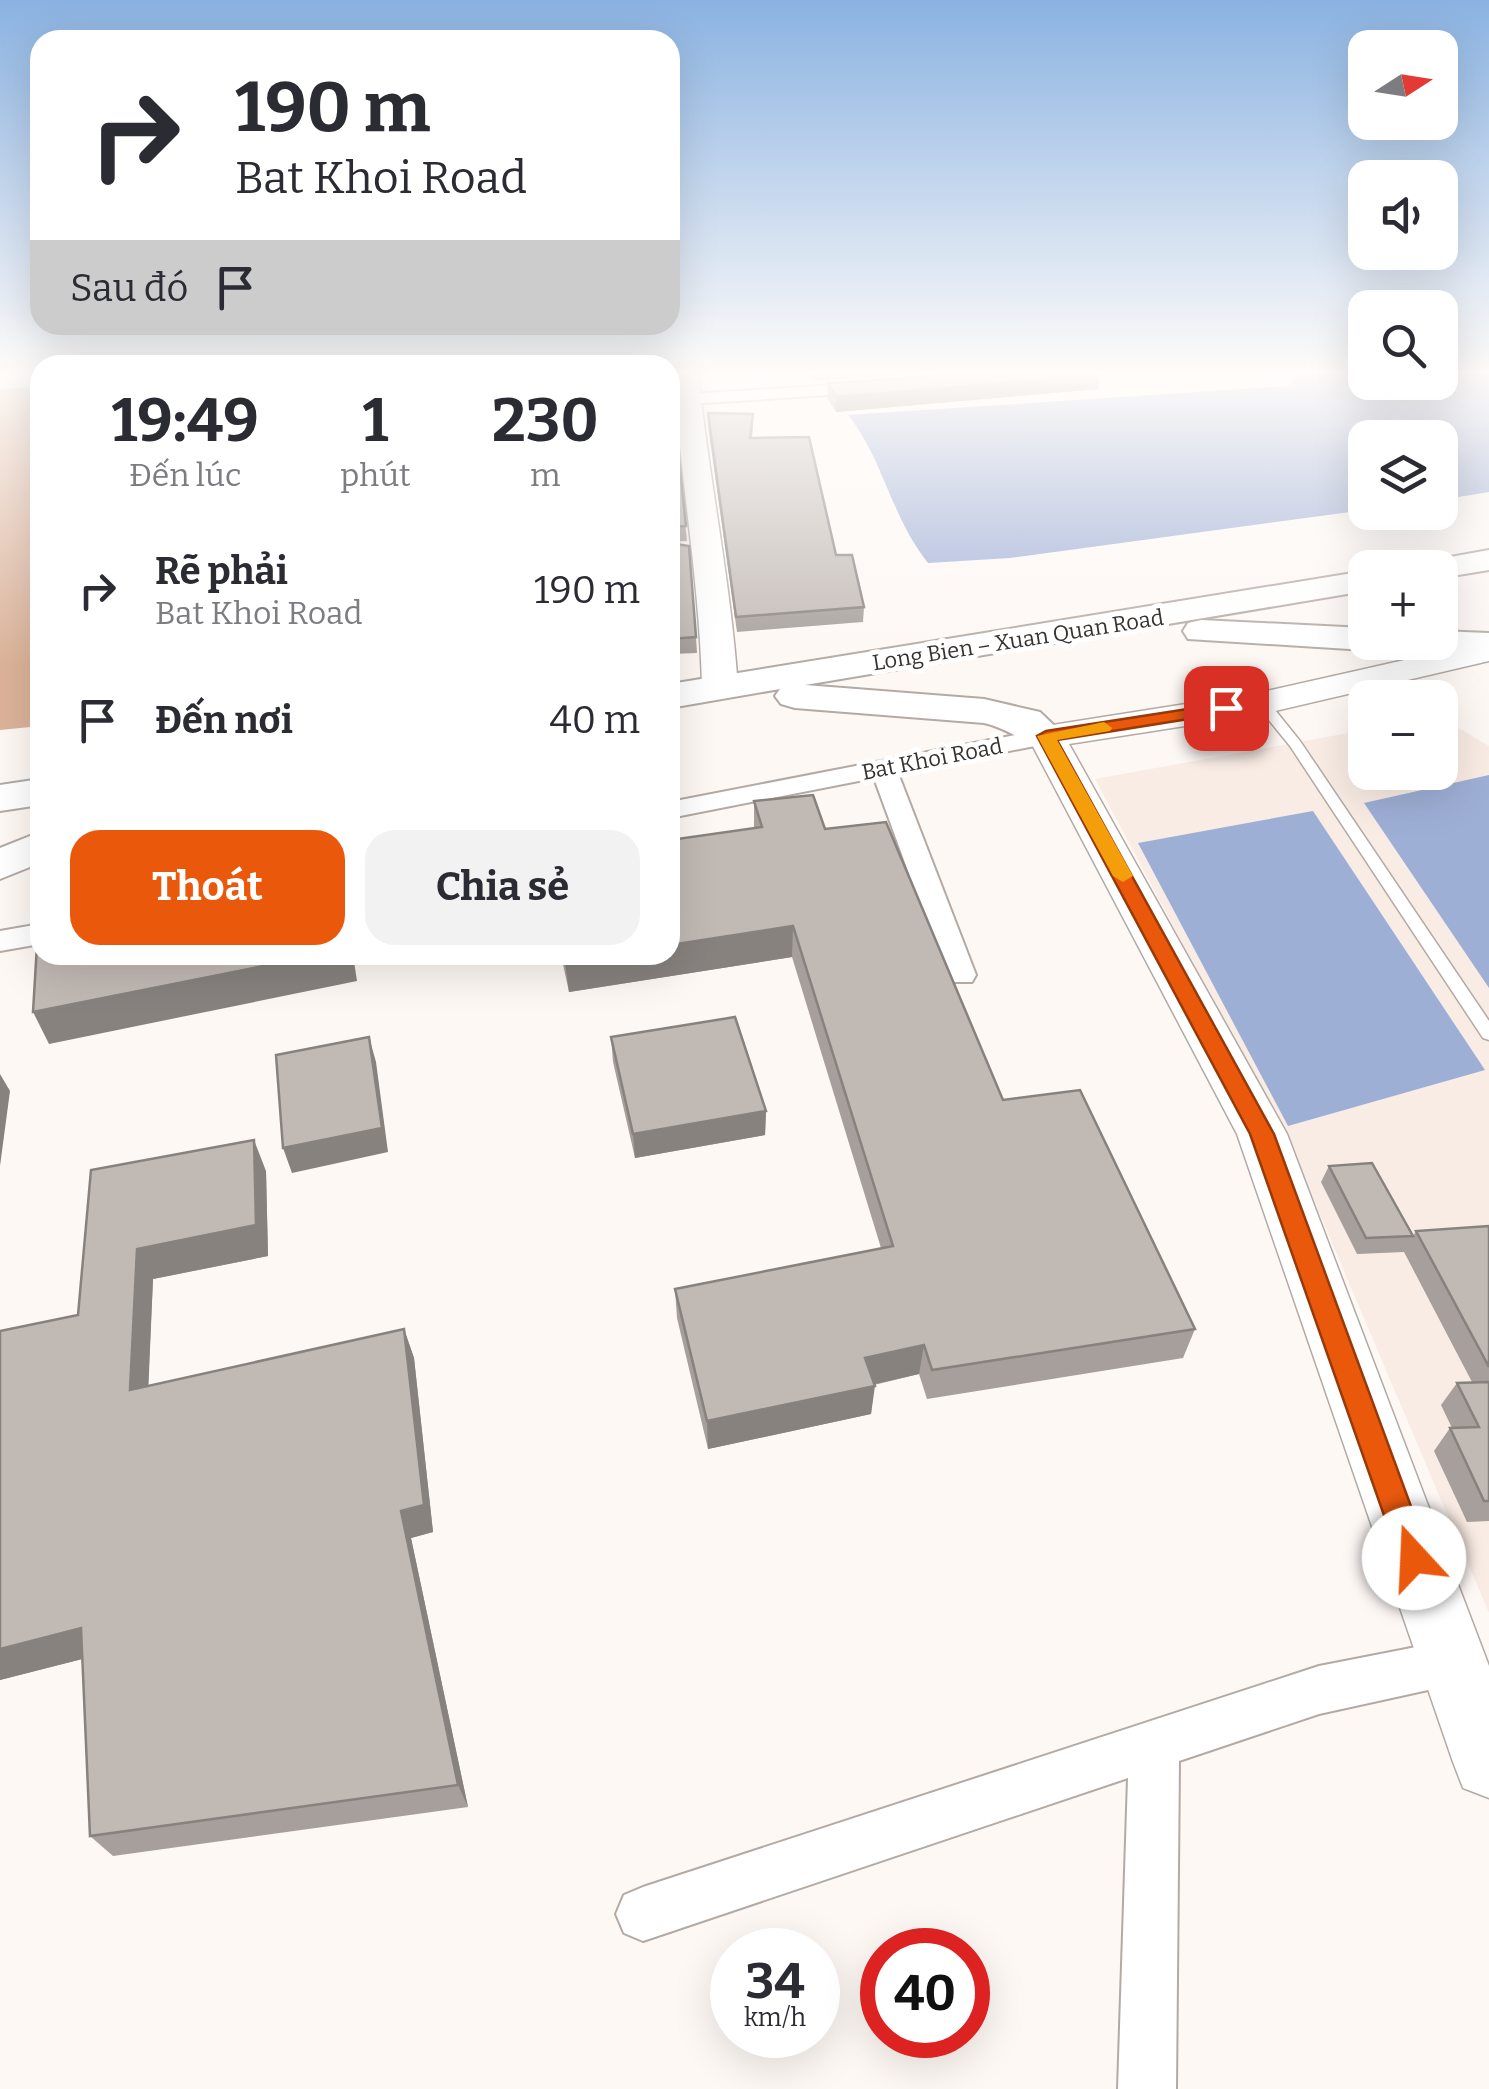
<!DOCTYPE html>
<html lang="vi">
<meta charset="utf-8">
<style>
body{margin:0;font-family:Bitter,serif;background:#f2f2f3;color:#2b2b33;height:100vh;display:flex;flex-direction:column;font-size:38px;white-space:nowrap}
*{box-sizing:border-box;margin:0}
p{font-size:32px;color:#7c7c81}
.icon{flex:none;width:55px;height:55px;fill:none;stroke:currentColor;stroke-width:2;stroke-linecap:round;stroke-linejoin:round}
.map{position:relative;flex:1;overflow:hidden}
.sheet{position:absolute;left:30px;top:355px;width:650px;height:610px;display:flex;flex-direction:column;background:#fff;border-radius:30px;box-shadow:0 10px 40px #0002}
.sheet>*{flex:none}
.guide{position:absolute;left:30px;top:30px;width:650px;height:305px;border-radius:30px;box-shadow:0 10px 40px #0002;background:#fff;color:#2b2b33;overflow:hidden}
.needle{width:65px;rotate:78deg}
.controls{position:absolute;left:1348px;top:30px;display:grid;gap:20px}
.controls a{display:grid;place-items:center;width:110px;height:110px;border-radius:20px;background:#fff;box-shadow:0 10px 40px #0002;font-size:50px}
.speed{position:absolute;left:710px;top:1928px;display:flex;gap:20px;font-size:50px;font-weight:700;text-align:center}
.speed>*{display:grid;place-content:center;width:130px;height:130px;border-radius:50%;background:#fff;box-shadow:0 10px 40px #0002;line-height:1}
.speed small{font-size:25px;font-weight:400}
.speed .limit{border:15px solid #d22;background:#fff;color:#111}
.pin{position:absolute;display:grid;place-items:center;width:85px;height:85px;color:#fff;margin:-42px;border-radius:20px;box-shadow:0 5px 15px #0006}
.me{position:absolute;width:110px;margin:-55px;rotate:340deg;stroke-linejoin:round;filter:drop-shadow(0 0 8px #0008)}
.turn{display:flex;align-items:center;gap:35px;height:210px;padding:0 40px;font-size:45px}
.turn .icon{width:130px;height:130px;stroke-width:2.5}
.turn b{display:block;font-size:70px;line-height:85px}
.then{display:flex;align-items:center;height:95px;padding:0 40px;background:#0003;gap:20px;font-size:38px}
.eta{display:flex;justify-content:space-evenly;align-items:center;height:170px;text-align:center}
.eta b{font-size:60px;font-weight:700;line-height:70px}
.action{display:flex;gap:20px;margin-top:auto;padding:20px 40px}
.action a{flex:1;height:115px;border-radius:30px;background:#ea580c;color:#fff;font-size:40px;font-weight:700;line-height:115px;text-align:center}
.action a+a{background:#f2f2f3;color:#2b2b33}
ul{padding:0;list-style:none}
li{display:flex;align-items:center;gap:30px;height:130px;padding:0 40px}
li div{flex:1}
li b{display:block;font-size:38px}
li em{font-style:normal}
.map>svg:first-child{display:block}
.built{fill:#f9ece4}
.forest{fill:#dcb399}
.water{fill:#9eafd6}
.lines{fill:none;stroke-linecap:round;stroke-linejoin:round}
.lane-casing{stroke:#b3aaa5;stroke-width:3}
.street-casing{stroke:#b3aaa5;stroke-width:4}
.secondary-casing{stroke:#b3aaa5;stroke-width:3}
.primary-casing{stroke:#b3aaa5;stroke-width:4}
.lane{fill:#fff;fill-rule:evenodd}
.street{fill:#fff;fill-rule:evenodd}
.secondary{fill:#fff;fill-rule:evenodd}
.primary{fill:#fff;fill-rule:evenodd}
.wall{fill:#a69f9b}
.shaded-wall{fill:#87827e}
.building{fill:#c1b9b4;stroke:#87827e;stroke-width:2.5}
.route{fill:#ea580c;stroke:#983908;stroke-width:2.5}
.slow{fill:#f59e0b}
.labels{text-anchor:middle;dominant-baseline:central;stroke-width:10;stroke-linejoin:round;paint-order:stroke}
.far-street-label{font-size:22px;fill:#363230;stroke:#fff}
</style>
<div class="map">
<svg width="1489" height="2089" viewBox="0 0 1489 2089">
<rect width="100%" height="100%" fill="#fef8f5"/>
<!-- built -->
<polygon class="built" points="1440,717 1489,746 1489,1613 1293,1151 1095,779 1365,730 1365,772 1440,772"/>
<!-- forest -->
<polygon class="forest" points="40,387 40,726 0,730 0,389"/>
<!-- water -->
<g class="water">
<path d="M1296 374H1365V382H1440V374H1489V492L1440 500V438H1365V510L1010 558 928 563C890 515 884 460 848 415L1289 386Z"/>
<polygon points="1489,775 1489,988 1364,803"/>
<polygon points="1313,811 1485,1070 1288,1126 1138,843"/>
</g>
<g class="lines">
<defs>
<polygon id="lane" points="1262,699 1267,700 1300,741 1489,1021 1489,1040 1483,1038 1290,746 1255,703"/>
<g id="street">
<polygon points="869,383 875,384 875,392 689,404 680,399 689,394"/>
<polygon points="1046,729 1059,737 1055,742 898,773 976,975 972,982 950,982 946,975 874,778 670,818 670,802"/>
<polygon points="40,924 40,944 0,951 0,931"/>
<polygon points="1452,1640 1469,1647 1476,1664 1469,1681 1319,1714 1179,1761 1176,2089 1118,2089 1128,1778 643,1941 624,1933 616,1914 624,1895 643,1887 1319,1666"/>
</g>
<g id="secondary">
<path d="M674 374H698C709 479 731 583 738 688L732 695H708L702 688C700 583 680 479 674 374Z"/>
<polygon points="1489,641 1489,661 1262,714 1069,744 1287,1134 1489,1666 1489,1798 1463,1788 1453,1762 1237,1134 1028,737 1033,729 1046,726 1262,692"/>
</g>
<g id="primary">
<polygon points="1489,550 1489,570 1440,578 1440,568 1423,568 1428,561"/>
<path d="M1365 571V591L805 685 984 699 1040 712 1066 737 1060 746C1031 753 1016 730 984 723L795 708 781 704 775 696 780 689 670 708V684Z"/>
<polygon points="1201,620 1365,628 1365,642 1381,642 1365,650 1188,639 1183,631 1188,623"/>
<polygon points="1440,631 1489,633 1489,655 1427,650 1422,642 1440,642"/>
<polygon points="40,779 40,805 0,811 0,785"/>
<polygon points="40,832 40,863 0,879 0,848"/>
</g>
</defs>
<!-- lane casing -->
<use href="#lane" class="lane-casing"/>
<!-- street casing -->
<use href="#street" class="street-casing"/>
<!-- secondary casing -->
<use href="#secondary" class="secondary-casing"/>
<!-- primary casing -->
<use href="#primary" class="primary-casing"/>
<!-- lane -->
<use href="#lane" class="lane"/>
<!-- street -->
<use href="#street" class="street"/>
<!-- secondary -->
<use href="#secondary" class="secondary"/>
<!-- primary -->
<use href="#primary" class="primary"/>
</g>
<!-- wall -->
<g class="wall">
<polygon points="670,374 687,541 670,542"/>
<polygon points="809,374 919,374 814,381"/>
<polygon points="1100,375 1098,389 836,412 827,398 828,383"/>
<polygon points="708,413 753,427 752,438 836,555 864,607 863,622 737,632 708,426"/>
<polygon points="670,543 696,637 697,653 670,654"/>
<polygon points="754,801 825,829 1003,1100 1195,1329 1183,1358 927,1399 919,1374 874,1385 871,1414 708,1449 677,1318 675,1289 881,1248 792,957 569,992 561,955 670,955 754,828"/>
<polygon points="611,1037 766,1111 765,1135 635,1158 613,1062"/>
<polygon points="1329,1166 1413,1236 1416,1231 1489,1226 1489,1521 1467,1522 1434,1451 1450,1428 1452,1428 1441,1405 1457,1383 1472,1382 1404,1252 1357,1254 1321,1182"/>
<polygon points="266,1171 268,1256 153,1279 148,1386 404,1329 414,1358 433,1532 411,1538 468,1807 113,1856 90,1836 82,1659 0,1680 0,1331 78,1315"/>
</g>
<!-- shaded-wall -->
<g class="shaded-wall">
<polygon points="1100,375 1098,389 836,412 836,397"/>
<polygon points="793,926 792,957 569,992 565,962 608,955 670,955 670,945"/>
<polygon points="318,955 353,955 357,981 49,1044 33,1012"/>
<polygon points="369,1037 376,1062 388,1152 292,1173 283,1148"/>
<polygon points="0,1074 10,1091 0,1166"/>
<polygon points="766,1111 765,1135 635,1158 633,1134"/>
<polygon points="254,1140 266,1171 268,1256 153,1279 147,1419 130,1390 137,1249"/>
<polygon points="404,1329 414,1358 433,1532 411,1538 468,1807 458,1785 401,1511"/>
<polygon points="924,1345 919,1374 862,1387 865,1358"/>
<polygon points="875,1386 871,1414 708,1449 707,1421"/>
<polygon points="81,1628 102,1654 0,1680 0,1649"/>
</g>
<!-- building -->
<g class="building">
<polygon points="670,374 686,526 670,527"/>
<polygon points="967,374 1100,375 836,397 828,383"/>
<polygon points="708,413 753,414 750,438 809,437 836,555 852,555 864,607 736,617"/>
<polygon points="670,543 689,546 696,637 670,639"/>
<polygon points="813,795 825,829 886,822 1003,1100 1080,1090 1195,1329 932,1370 924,1345 865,1358 875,1386 707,1421 675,1289 893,1246 793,926 670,945 670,840 762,827 754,801"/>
<polygon points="40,944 40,955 318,955 33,1012 37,945"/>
<polygon points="564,955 608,955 565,962"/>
<polygon points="735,1017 766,1111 633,1134 611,1037"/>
<polygon points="369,1037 382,1128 283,1148 276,1055"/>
<polygon points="254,1140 256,1225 137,1249 130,1390 404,1329 424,1505 401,1511 458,1785 90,1836 81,1628 0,1649 0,1331 78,1315 91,1170"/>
<polygon points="1372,1163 1413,1236 1366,1238 1329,1166"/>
<polygon points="1489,1226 1489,1367 1416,1231"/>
<polygon points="1489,1382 1489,1501 1484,1501 1450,1428 1479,1427 1457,1383"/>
</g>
<!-- sky -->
<linearGradient id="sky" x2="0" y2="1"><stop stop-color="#8ab2e1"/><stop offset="0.56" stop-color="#fffcfa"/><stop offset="1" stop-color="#fffcfa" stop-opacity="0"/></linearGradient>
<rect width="1489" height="666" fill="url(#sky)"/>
<!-- route -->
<polygon class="route" points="1226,703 1235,708 1232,712 1057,740 1274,1134 1430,1558 1425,1569 1414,1573 1403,1569 1399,1558 1250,1134 1037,736 1046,731"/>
<!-- slow -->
<polygon class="slow" points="1104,722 1112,728 1110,731 1057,740 1133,876 1123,882 1113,876 1037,736"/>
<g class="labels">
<!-- far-street labels -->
<g class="far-street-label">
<text transform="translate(1018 640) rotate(-9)">Long Bien – Xuan Quan Road</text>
<text transform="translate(932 759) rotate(-11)">Bat Khoi Road</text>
</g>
</g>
</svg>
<div class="controls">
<a><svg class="needle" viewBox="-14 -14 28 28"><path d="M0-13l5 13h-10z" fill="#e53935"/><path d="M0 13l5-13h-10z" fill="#7c7c81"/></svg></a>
<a><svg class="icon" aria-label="sound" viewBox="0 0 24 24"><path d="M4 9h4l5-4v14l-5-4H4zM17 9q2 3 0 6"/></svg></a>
<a><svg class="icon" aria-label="search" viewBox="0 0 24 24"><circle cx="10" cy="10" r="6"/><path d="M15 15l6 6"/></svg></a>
<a><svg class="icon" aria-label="layers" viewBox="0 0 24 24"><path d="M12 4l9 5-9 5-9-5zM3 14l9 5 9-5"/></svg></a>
<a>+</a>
<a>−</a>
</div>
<div class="speed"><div>34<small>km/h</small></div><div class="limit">40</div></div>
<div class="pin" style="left:1226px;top:708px;background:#d93025"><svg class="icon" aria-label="arrive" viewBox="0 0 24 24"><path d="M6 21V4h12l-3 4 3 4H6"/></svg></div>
<svg class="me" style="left:1414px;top:1558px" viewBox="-20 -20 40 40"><circle r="19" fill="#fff"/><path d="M0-13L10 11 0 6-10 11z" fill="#ea580c"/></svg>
<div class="guide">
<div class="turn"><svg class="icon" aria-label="right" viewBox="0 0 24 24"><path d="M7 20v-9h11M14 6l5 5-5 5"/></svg><div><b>190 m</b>Bat Khoi Road</div></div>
<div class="then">Sau đó<svg class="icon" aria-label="arrive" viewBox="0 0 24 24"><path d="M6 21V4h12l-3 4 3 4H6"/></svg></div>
</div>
<section class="sheet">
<div class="eta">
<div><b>19:49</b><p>Đến lúc</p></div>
<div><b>1</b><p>phút</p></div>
<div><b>230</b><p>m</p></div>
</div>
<ul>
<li><svg class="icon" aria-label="right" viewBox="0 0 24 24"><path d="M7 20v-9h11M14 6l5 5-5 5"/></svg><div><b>Rẽ phải</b><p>Bat Khoi Road</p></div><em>190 m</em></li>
<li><svg class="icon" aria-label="arrive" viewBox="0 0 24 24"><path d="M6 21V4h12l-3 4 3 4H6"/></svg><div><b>Đến nơi</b></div><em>40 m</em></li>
</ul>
<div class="action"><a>Thoát</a><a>Chia sẻ</a></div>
</section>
</div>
